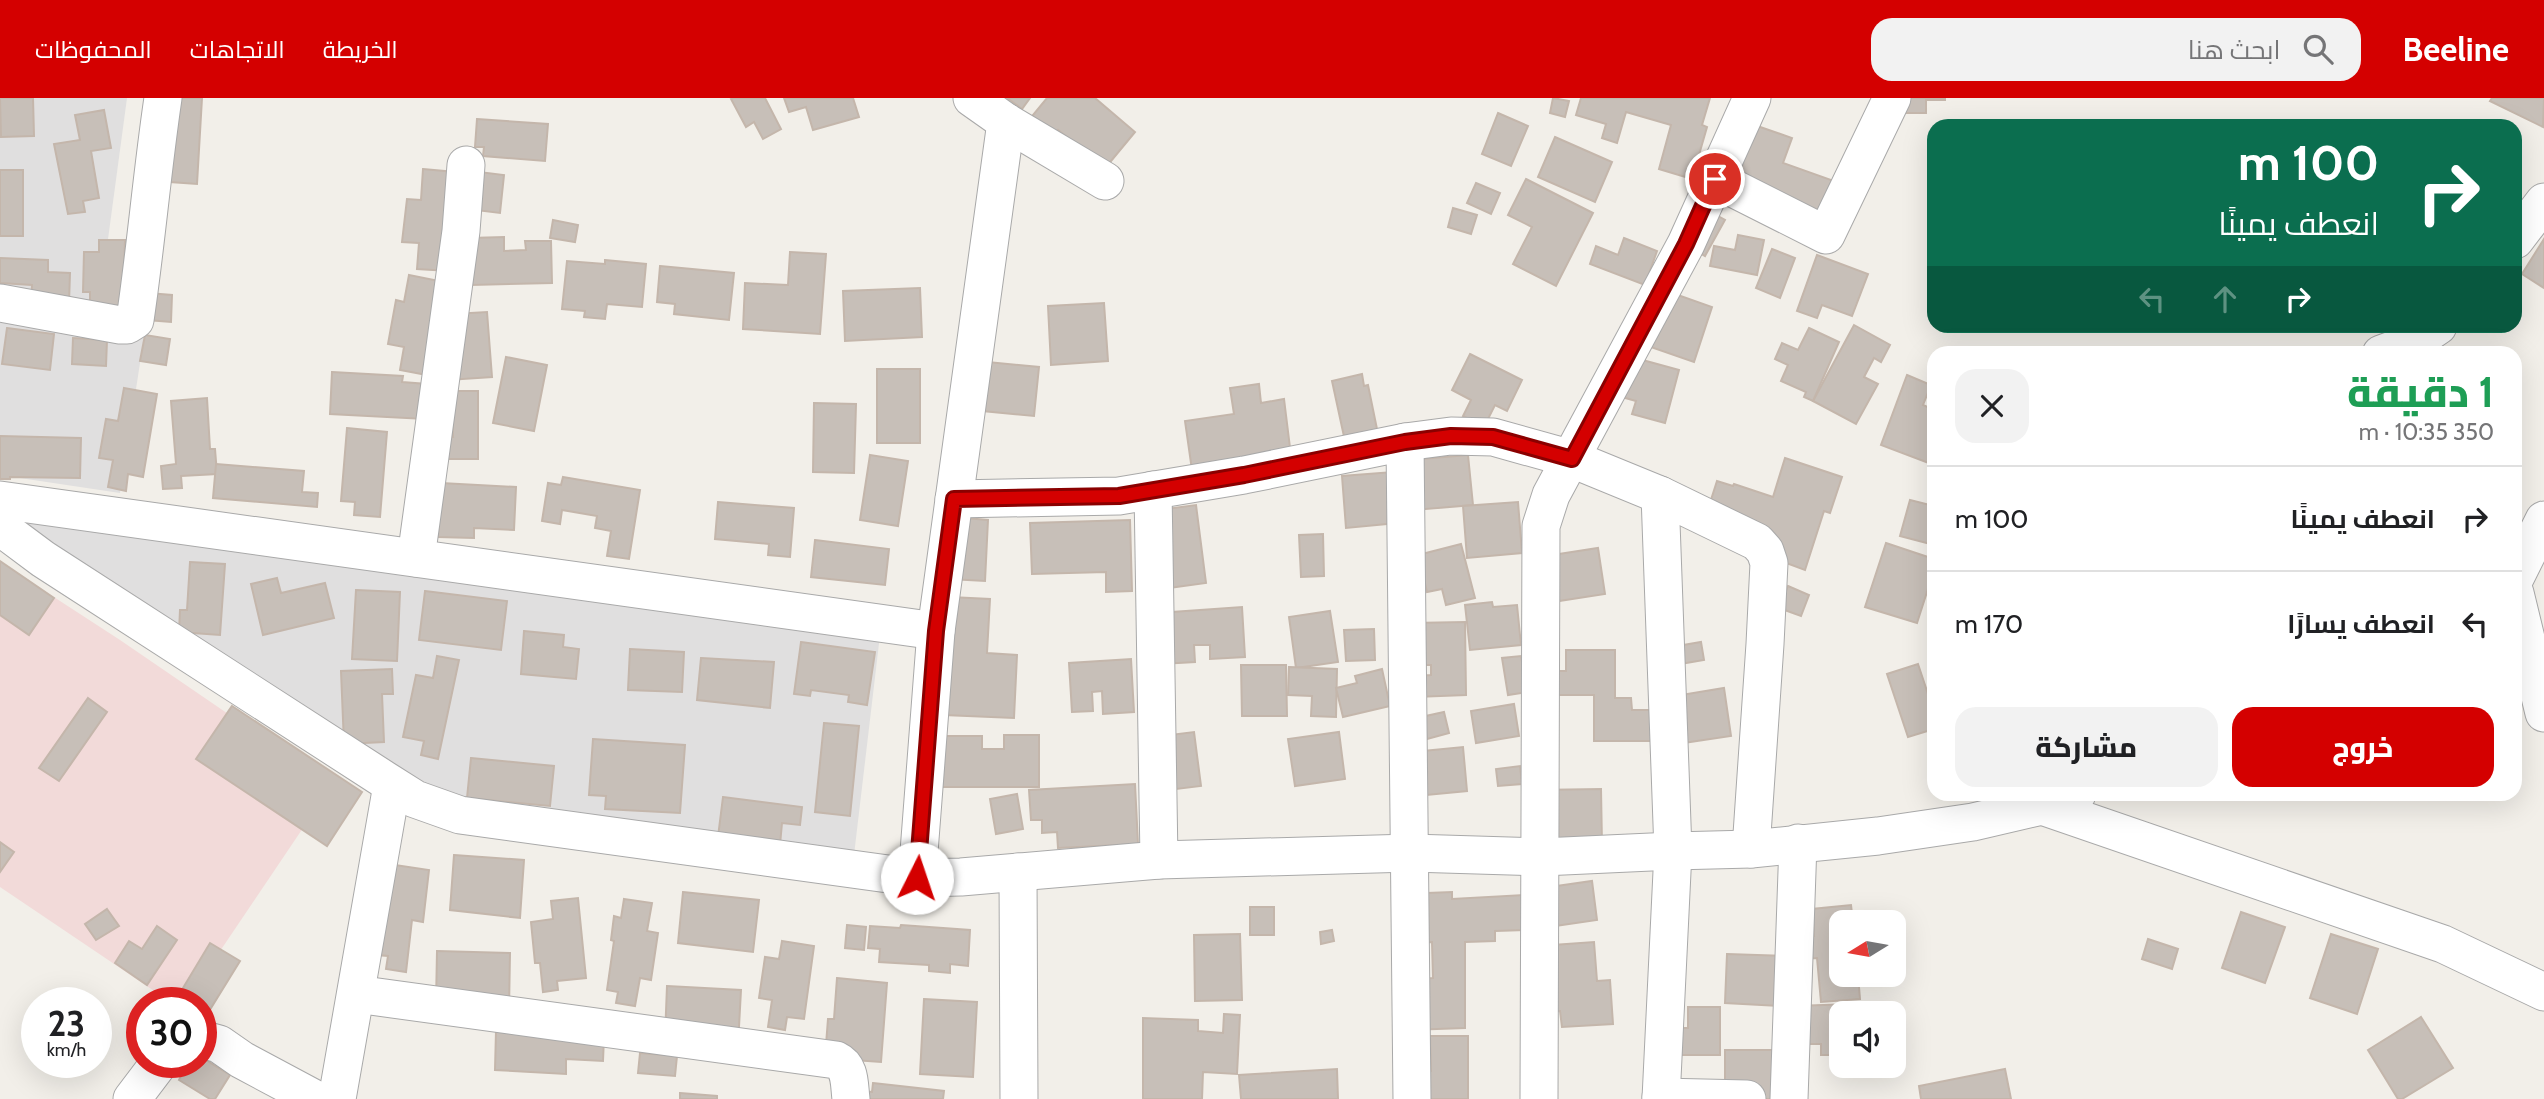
<!DOCTYPE html>
<html lang="ar">
<meta charset="utf-8">
<style>
body{margin:0;font-family:Cabin,Cairo,sans-serif;background:#f2f2f2;color:#202124;direction:rtl;height:100vh;display:flex;flex-direction:column;font-size:26px;white-space:nowrap}
*{box-sizing:border-box;margin:0}
p{font-size:23px;color:#757577}
.icon{flex:none;width:38px;height:38px;fill:none;stroke:currentColor;stroke-width:2;stroke-linecap:round;stroke-linejoin:round}
.map{position:relative;flex:1;overflow:hidden;direction:ltr}
.drawer{position:absolute;left:1927px;top:248px;width:595px;height:455px;display:flex;flex-direction:column;background:#fff;border-radius:21px;box-shadow:0 7px 28px #0002;direction:rtl}
.drawer>*{flex:none}
.top-card{position:absolute;left:1927px;top:21px;width:595px;height:214px;border-radius:21px;box-shadow:0 7px 28px #0002;direction:rtl;background:#0b6e4f;color:#fff;overflow:hidden}
.needle{width:46px;rotate:259deg}
.controls{position:absolute;left:1829px;top:812px;display:grid;gap:14px}
.controls a{display:grid;place-items:center;width:77px;height:77px;border-radius:14px;background:#fff;box-shadow:0 7px 28px #0002;font-size:35px}
.speed{position:absolute;left:21px;top:889px;display:flex;gap:14px;font-size:35px;font-weight:700;text-align:center}
.speed>*{display:grid;place-content:center;width:91px;height:91px;border-radius:50%;background:#fff;box-shadow:0 7px 28px #0002;line-height:1}
.speed small{font-size:18px;font-weight:400}
.speed .limit{border:10px solid #d22;background:#fff;color:#111}
.pin{position:absolute;display:grid;place-items:center;width:60px;height:60px;color:#fff;margin:-30px;border:4px solid #fff;border-radius:50%;box-shadow:0 2px 7px #0007}
.me{position:absolute;width:77px;margin:-38px;rotate:4deg;stroke-linejoin:round;filter:drop-shadow(0 0 5px #0008)}
.turn{display:flex;align-items:center;gap:24px;height:147px;padding:0 28px;font-size:32px}
.turn .icon{width:91px;height:91px;stroke-width:2.5}
.turn b{display:block;font-size:49px;line-height:60px}
.lanes{display:flex;align-items:center;height:66px;padding:0 28px;background:#0003;justify-content:center;gap:35px;direction:ltr}
.lanes .off{opacity:.35}
.round{display:grid;place-items:center;flex:none;width:74px;height:74px;border-radius:21px;background:#f2f2f2}
.overview{display:flex;align-items:center;justify-content:space-between;height:119px;padding:0 28px}
h1{font-size:42px;font-weight:800;line-height:52px;color:#1e9e55}
.cta{display:flex;gap:14px;margin-top:auto;padding:14px 28px}
.cta a{flex:1;height:80px;border-radius:21px;background:#d40000;color:#fff;font-size:28px;font-weight:800;line-height:80px;text-align:center}
.cta a+a{background:#f2f2f2;color:#202124}
ul{padding:0;list-style:none}
li{display:flex;align-items:center;gap:21px;height:105px;padding:0 28px;border-top:2px solid #e0e0e0}
li div{flex:1}
li b{display:block;font-size:26px}
li em{font-style:normal}
header{display:flex;align-items:center;gap:42px;box-sizing:border-box;height:98px;padding:0 35px;background:#d40000;color:#fff}
header strong{font-size:33px}
nav{display:flex;gap:38px;margin-inline-start:auto;font-size:24px}
.search{width:490px;height:63px;background:#f2f2f2;display:flex;align-items:center;gap:18px;box-sizing:border-box;padding:0 24px;border-radius:21px;color:#757577;font-size:26px}
.map>svg:first-child{display:block}
.residential{fill:#e0dfdf}
.commercial{fill:#f2dad9}
.building{fill:#c7bfb8;stroke:#c4b6ab;stroke-width:2}
.lines{fill:none;stroke-linecap:round;stroke-linejoin:round}
.minor-casing{stroke:#a9a9a9;stroke-width:39}
.minor{stroke:#fff;stroke-width:37}
.route-casing{stroke:#8a0000;stroke-width:18}
.route{stroke:#d40000;stroke-width:12}
</style>
<header>
<strong>Beeline</strong>
<div class="search"><svg class="icon" aria-label="search" viewBox="0 0 24 24"><circle cx="10" cy="10" r="6"/><path d="M15 15l6 6"/></svg>ابحث هنا</div>
<nav><a>الخريطة</a><a>الاتجاهات</a><a>المحفوظات</a></nav>
</header>
<div class="map">
<svg width="2544" height="1001" viewBox="0 0 2544 1001">
<rect width="100%" height="100%" fill="#f2efe9"/>
<!-- residential -->
<g class="residential">
<polygon points="0,0 127,0 99,208 0,195"/>
<polygon points="0,220 144,239 120,395 0,377"/>
<polygon points="6,419 880,537 854,757 429,699"/>
</g>
<!-- commercial -->
<polygon class="commercial" points="0,464 120,542 332,687 185,905 172,905 0,789"/>
<!-- building -->
<g class="building">
<polygon points="0,0 33,0 34,38 1,39"/>
<polygon points="176,0 202,0 197,86 170,84"/>
<polygon points="733,0 765,0 781,31 763,41 754,24 746,29 731,1"/>
<polygon points="784,0 853,0 859,19 813,32 806,9 789,14"/>
<polygon points="1007,0 1030,0 1022,11"/>
<polygon points="1047,0 1095,0 1135,34 1102,74 1086,55 1058,32 1050,41 1028,23"/>
<polygon points="1553,0 1569,3 1565,19 1550,15"/>
<polygon points="1581,0 1710,0 1702,27 1707,29 1692,81 1659,71 1671,27 1626,14 1617,45 1602,40 1606,26 1576,17"/>
<polygon points="1905,0 1945,0 1945,2 1926,2 1926,15 1905,15"/>
<polygon points="2492,0 2544,0 2543,29 2490,3"/>
<polygon points="104,12 111,50 91,53 99,100 83,103 85,114 68,116 54,46 80,42 75,17"/>
<polygon points="1498,15 1528,28 1511,68 1482,56"/>
<polygon points="477,21 548,26 545,63 483,58 484,49 475,49"/>
<polygon points="1737,21 1792,40 1783,65 1834,83 1816,135 1717,79"/>
<polygon points="1555,39 1612,64 1595,104 1538,79"/>
<polygon points="423,71 455,74 449,173 417,171 419,145 402,144 407,101 421,102"/>
<rect x="0" y="72" width="23" height="66"/>
<polygon points="471,73 504,77 500,115 467,111"/>
<polygon points="1526,81 1593,115 1556,188 1513,166 1532,129 1508,117"/>
<polygon points="1476,85 1500,95 1491,116 1467,105"/>
<polygon points="1453,110 1477,117 1471,136 1448,129"/>
<polygon points="1707,112 1725,122 1705,158 1688,148"/>
<polygon points="553,122 578,127 575,144 550,140"/>
<polygon points="1738,137 1764,142 1757,177 1710,168 1714,148 1735,152"/>
<polygon points="504,139 504,153 526,152 525,143 551,143 552,185 471,187 470,140"/>
<polygon points="1624,140 1657,153 1645,187 1590,166 1596,148 1618,157"/>
<polygon points="2544,141 2544,190 2522,176"/>
<polygon points="99,142 125,142 123,210 90,209 90,194 83,194 84,154 99,154"/>
<polygon points="1772,151 1795,160 1780,200 1756,190"/>
<polygon points="790,154 826,156 820,236 743,231 745,185 788,187"/>
<polygon points="1817,157 1868,176 1852,218 1822,207 1817,220 1797,213"/>
<polygon points="0,160 48,162 48,174 70,175 69,205 31,204 32,187 0,185"/>
<polygon points="605,162 646,166 642,209 607,206 605,221 584,219 585,213 562,211 567,163 605,166"/>
<polygon points="660,168 734,175 729,222 674,216 675,206 657,204"/>
<polygon points="409,177 444,184 427,277 400,272 404,249 388,246 396,202 404,204"/>
<polygon points="920,190 922,239 845,243 843,193"/>
<polygon points="1658,190 1712,209 1694,264 1639,245"/>
<polygon points="148,195 172,197 171,224 147,222"/>
<polygon points="1104,205 1108,263 1051,267 1048,208"/>
<polygon points="487,214 492,279 448,282 454,216"/>
<polygon points="1854,227 1890,247 1881,264 1874,260 1864,279 1878,286 1856,326 1813,303"/>
<polygon points="7,230 54,236 50,272 2,266"/>
<polygon points="1809,230 1839,244 1813,303 1804,299 1806,294 1781,283 1788,267 1775,261 1782,245 1798,252"/>
<polygon points="145,237 170,241 166,267 140,263"/>
<polygon points="73,240 107,242 106,268 72,266"/>
<polygon points="1470,256 1522,282 1507,313 1495,307 1484,329 1463,318 1471,302 1452,292"/>
<polygon points="1628,258 1679,272 1665,325 1632,316 1636,303 1618,298"/>
<polygon points="506,259 547,267 534,333 493,325"/>
<polygon points="967,262 1039,269 1034,318 962,311"/>
<rect x="877" y="271" width="43" height="74"/>
<polygon points="332,274 403,278 402,284 427,286 425,321 330,316"/>
<polygon points="1362,276 1364,288 1368,287 1378,336 1345,343 1332,283"/>
<polygon points="1907,277 1931,287 1923,307 1934,312 1934,367 1881,347"/>
<polygon points="1259,286 1261,305 1284,301 1291,358 1192,372 1185,323 1234,316 1230,290"/>
<polygon points="124,290 157,296 143,379 128,376 126,393 108,389 113,362 99,360 106,321 118,323"/>
<polygon points="442,293 478,293 478,361 438,361 437,339 453,339 452,313"/>
<polygon points="207,300 210,351 215,351 217,376 181,378 182,390 163,391 161,368 176,366 171,303"/>
<polygon points="814,305 856,306 854,375 813,374"/>
<polygon points="347,330 387,334 380,419 354,417 355,404 341,403"/>
<polygon points="0,338 81,340 80,380 10,379 10,381 0,381"/>
<polygon points="870,357 908,363 898,428 860,422"/>
<polygon points="1468,357 1473,407 1414,412 1409,362"/>
<polygon points="1785,360 1842,379 1830,415 1824,413 1805,472 1701,433 1717,383 1733,388 1734,386 1773,399"/>
<polygon points="216,366 304,373 302,394 318,395 317,409 213,400"/>
<polygon points="1393,374 1397,425 1346,430 1342,378"/>
<polygon points="563,379 640,392 629,461 607,458 611,433 595,430 597,418 562,412 560,426 542,423 548,385 561,387"/>
<polygon points="441,385 516,389 514,432 474,430 474,440 438,439"/>
<polygon points="1910,402 1934,408 1934,447 1900,438"/>
<polygon points="718,404 794,410 790,459 768,457 769,446 715,441"/>
<polygon points="1518,404 1522,455 1467,460 1463,408"/>
<polygon points="1196,407 1206,485 1154,492 1151,413"/>
<polygon points="954,419 988,422 985,483 950,481"/>
<polygon points="1130,422 1132,493 1106,494 1106,474 1032,476 1030,425"/>
<polygon points="1323,436 1324,478 1301,479 1299,437"/>
<polygon points="815,442 889,451 885,487 811,479"/>
<polygon points="1886,445 1934,461 1934,472 1917,525 1865,509"/>
<polygon points="1461,446 1475,500 1446,507 1442,491 1427,494 1418,457"/>
<polygon points="1598,450 1605,496 1546,505 1539,459"/>
<polygon points="0,463 54,500 29,537 0,517"/>
<polygon points="190,464 225,466 220,537 179,534 180,512 187,512"/>
<polygon points="277,480 281,495 325,485 334,520 263,537 251,486"/>
<polygon points="1788,488 1809,497 1801,518 1779,510"/>
<polygon points="356,492 400,494 397,563 352,561"/>
<polygon points="425,493 507,503 501,552 419,542"/>
<polygon points="950,499 990,501 987,555 1017,557 1014,620 944,617"/>
<polygon points="1492,504 1493,509 1517,507 1521,547 1470,552 1465,507"/>
<polygon points="1242,509 1245,559 1210,561 1210,547 1194,547 1195,564 1161,566 1158,515"/>
<polygon points="1330,513 1338,564 1296,570 1289,519"/>
<polygon points="1465,524 1466,597 1415,599 1415,578 1431,577 1431,567 1412,567 1411,525"/>
<polygon points="1374,531 1375,562 1346,563 1344,532"/>
<polygon points="524,533 564,537 563,549 579,551 576,581 521,576"/>
<polygon points="801,544 875,554 867,607 848,604 849,597 811,592 810,598 794,596"/>
<polygon points="1701,544 1704,562 1680,566 1677,548"/>
<polygon points="630,551 684,554 682,594 628,592"/>
<polygon points="1566,552 1615,552 1615,600 1631,600 1632,612 1652,612 1652,643 1594,643 1594,597 1545,597 1545,573 1566,573"/>
<polygon points="437,558 459,562 438,661 421,657 424,643 403,639 416,577 433,580"/>
<polygon points="1521,558 1527,594 1508,597 1502,560"/>
<polygon points="701,560 774,564 770,610 697,602"/>
<polygon points="1131,561 1134,614 1103,616 1102,593 1092,594 1093,613 1072,614 1069,565"/>
<polygon points="1918,566 1928,596 1934,594 1934,631 1908,639 1887,576"/>
<polygon points="1241,567 1286,567 1287,618 1242,618"/>
<polygon points="1289,569 1337,571 1336,619 1311,618 1312,598 1288,597"/>
<polygon points="392,571 393,596 382,596 384,644 344,646 341,573"/>
<polygon points="1382,571 1390,608 1343,619 1336,590 1357,585 1355,578"/>
<polygon points="1724,590 1731,638 1683,645 1675,598"/>
<polygon points="88,600 107,614 59,683 39,670"/>
<polygon points="1514,606 1519,638 1476,645 1471,613"/>
<polygon points="232,608 362,694 327,748 196,661"/>
<polygon points="1444,614 1449,635 1427,641 1424,628 1412,621"/>
<polygon points="824,625 859,628 850,718 815,714"/>
<polygon points="1194,634 1201,688 1152,694 1145,640"/>
<polygon points="1339,634 1345,681 1295,688 1288,641"/>
<polygon points="1004,637 1039,637 1039,689 934,689 933,638 982,638 982,651 1004,651"/>
<polygon points="593,641 685,647 680,715 605,711 606,698 589,697"/>
<polygon points="1463,649 1467,693 1406,699 1413,654"/>
<polygon points="471,660 554,668 550,708 467,700"/>
<polygon points="1520,668 1522,686 1498,688 1496,671"/>
<polygon points="1135,686 1138,746 1058,750 1057,734 1042,735 1042,722 1031,722 1029,692"/>
<polygon points="1601,691 1602,747 1536,748 1536,692"/>
<polygon points="1017,696 1023,731 996,736 990,701"/>
<polygon points="723,699 802,709 800,727 782,725 780,747 718,739"/>
<polygon points="0,744 14,754 0,774"/>
<polygon points="454,757 524,762 520,820 450,812"/>
<polygon points="395,767 429,772 423,824 412,822 406,874 386,871 388,858 377,857"/>
<polygon points="1592,783 1597,822 1541,830 1535,791"/>
<polygon points="683,794 759,802 753,854 678,845"/>
<polygon points="1452,794 1452,801 1524,797 1525,832 1495,833 1495,843 1465,844 1465,930 1409,932 1407,881 1433,880 1432,844 1403,846 1401,796"/>
<polygon points="578,800 586,880 557,883 558,892 543,894 540,865 535,865 531,824 553,821 551,803"/>
<polygon points="624,801 652,805 647,833 658,835 651,882 640,880 635,908 616,905 618,894 607,892 614,843 611,842 614,818 621,820"/>
<polygon points="1851,807 1853,824 1841,824 1841,877 1858,877 1860,901 1821,904 1817,860 1803,861 1801,839 1814,838 1812,811"/>
<rect x="1250" y="809" width="24" height="28"/>
<polygon points="107,811 119,828 96,842 85,826"/>
<polygon points="2241,814 2285,829 2265,885 2222,870"/>
<polygon points="847,827 866,829 864,852 845,850"/>
<polygon points="901,827 970,832 968,868 950,866 950,875 929,873 929,867 879,864 880,851 868,850 870,828 900,830"/>
<polygon points="157,828 177,842 147,887 115,865 129,843 142,851"/>
<polygon points="1332,832 1334,843 1321,846 1320,834"/>
<polygon points="1240,836 1242,902 1195,903 1194,837"/>
<polygon points="2331,836 2378,851 2357,916 2310,900"/>
<polygon points="2148,841 2178,851 2172,871 2142,861"/>
<polygon points="782,843 814,848 804,921 787,919 785,932 768,929 772,902 759,900 765,859 779,861"/>
<polygon points="1594,844 1597,883 1610,882 1613,926 1562,929 1560,913 1544,914 1539,848"/>
<polygon points="210,845 240,863 203,923 201,905 174,905"/>
<polygon points="437,853 510,855 509,912 436,905"/>
<polygon points="1727,856 1784,858 1782,908 1725,905"/>
<polygon points="837,880 887,885 881,964 825,960 828,921 834,921"/>
<polygon points="667,888 741,892 738,947 665,939"/>
<polygon points="924,901 977,904 973,979 920,976"/>
<polygon points="1850,906 1851,915 1841,915 1841,957 1821,957 1821,946 1809,946 1796,908"/>
<polygon points="1688,909 1720,909 1720,957 1668,957 1667,930 1688,930"/>
<polygon points="1224,916 1240,917 1237,976 1203,974 1202,1001 1143,1001 1143,920 1198,922 1198,933 1223,935"/>
<polygon points="2421,919 2453,970 2402,1001 2398,1001 2368,952"/>
<polygon points="496,933 604,939 603,963 566,961 566,976 495,972"/>
<polygon points="1430,938 1468,938 1468,1001 1415,1001 1415,973 1431,973"/>
<rect x="1725" y="952" width="53" height="49"/>
<polygon points="640,955 677,958 675,978 638,975"/>
<polygon points="201,959 230,977 215,1001 210,1001 179,982 189,964 201,964"/>
<polygon points="1337,971 1338,1001 1241,1001 1239,977"/>
<polygon points="2005,971 2011,1001 1921,1001 1919,988"/>
<polygon points="873,985 944,993 943,1001 843,1001 844,991 872,994"/>
<polygon points="680,995 717,998 717,1001 680,1001"/>
</g>
<g class="lines">
<defs>
<g id="minor">
<polyline points="972,0 1006,24 1105,83"/>
<polyline points="1715,81 1826,137 1892,0"/>
<polyline points="2515,142 2544,104"/>
<path d="M0 205 120 227H127L135 222C146 148 152 74 163 0"/>
<polyline points="2381,256 2416,243 2438,228"/>
<polyline points="1405,344 1412,1001"/>
<polyline points="1153,392 1159,762"/>
<polyline points="1660,397 1673,753 1661,1001"/>
<polyline points="954,401 1119,398 1244,377 1405,344 1451,338 1493,339 1572,361 1660,397 1757,444 1765,453 1769,465 1765,546 1751,751"/>
<polyline points="0,402 936,533"/>
<polyline points="0,429 43,461 385,682 415,701 460,717 917,780 961,779 1159,762 1411,755 1542,759 1673,753 1751,751 1878,738 1973,724 2042,708 2077,696"/>
<polyline points="416,460 461,133 466,67"/>
<polyline points="2515,480 2544,422"/>
<polyline points="2515,495 2544,615"/>
<polyline points="2042,708 2443,846 2544,894"/>
<polyline points="1018,774 1019,1001"/>
<polyline points="917,780 936,533 1006,24"/>
<path d="M356 896 836 962C851 969 849 986 851 1001"/>
<polyline points="201,941 219,946 242,962 315,1001"/>
<polyline points="1661,999 1747,1001"/>
<polyline points="132,1001 160,964"/>
<polyline points="337,1001 392,687"/>
<polyline points="1539,1001 1541,428 1551,397 1686,146 1752,0"/>
<polyline points="1789,1001 1798,745"/>
</g>
</defs>
<!-- minor casing -->
<use href="#minor" class="minor-casing"/>
<!-- minor -->
<use href="#minor" class="minor"/>
</g>
<g class="lines">
<defs>
<polyline id="route" points="917,780 936,533 954,401 1119,398 1244,377 1405,344 1451,338 1493,339 1572,361 1686,146 1715,81"/>
</defs>
<!-- route casing -->
<use href="#route" class="route-casing"/>
<!-- route -->
<use href="#route" class="route"/>
</g>
</svg>
<div class="controls">
<a><svg class="needle" viewBox="-14 -14 28 28"><path d="M0-13l5 13h-10z" fill="#e53935"/><path d="M0 13l5-13h-10z" fill="#757577"/></svg></a>
<a><svg class="icon" aria-label="sound" viewBox="0 0 24 24"><path d="M4 9h4l5-4v14l-5-4H4zM17 9q2 3 0 6"/></svg></a>
</div>
<div class="speed"><div>23<small>km/h</small></div><div class="limit">30</div></div>
<div class="pin" style="left:1715px;top:81px;background:#d93025"><svg class="icon" aria-label="arrive" viewBox="0 0 24 24"><path d="M6 21V4h12l-3 4 3 4H6"/></svg></div>
<svg class="me" style="left:917px;top:780px" viewBox="-20 -20 40 40"><circle r="19" fill="#fff"/><path d="M0-13L10 11 0 6-10 11z" fill="#d40000"/></svg>
<div class="top-card">
<div class="turn"><svg class="icon" aria-label="right" viewBox="0 0 24 24"><path d="M7 20v-9h11M14 6l5 5-5 5"/></svg><div><b>100 m</b>انعطف يمينًا</div></div>
<div class="lanes"><svg class="icon off" aria-label="left" viewBox="0 0 24 24"><path d="M17 20v-9H6M10 6l-5 5 5 5"/></svg><svg class="icon off" aria-label="ahead" viewBox="0 0 24 24"><path d="M12 20V5M6 11l6-6 6 6"/></svg><svg class="icon" aria-label="right" viewBox="0 0 24 24"><path d="M7 20v-9h11M14 6l5 5-5 5"/></svg></div>
</div>
<section class="drawer">
<div class="overview"><div><h1>1 دقيقة</h1><p>350 m · 10:35</p></div><a class="round"><svg class="icon" aria-label="close" viewBox="0 0 24 24"><path d="M6 6l12 12M18 6L6 18"/></svg></a></div>
<ul>
<li><svg class="icon" aria-label="right" viewBox="0 0 24 24"><path d="M7 20v-9h11M14 6l5 5-5 5"/></svg><div><b>انعطف يمينًا</b></div><em>100 m</em></li>
<li><svg class="icon" aria-label="left" viewBox="0 0 24 24"><path d="M17 20v-9H6M10 6l-5 5 5 5"/></svg><div><b>انعطف يسارًا</b></div><em>170 m</em></li>
</ul>
<div class="cta"><a>خروج</a><a>مشاركة</a></div>
</section>
</div>
